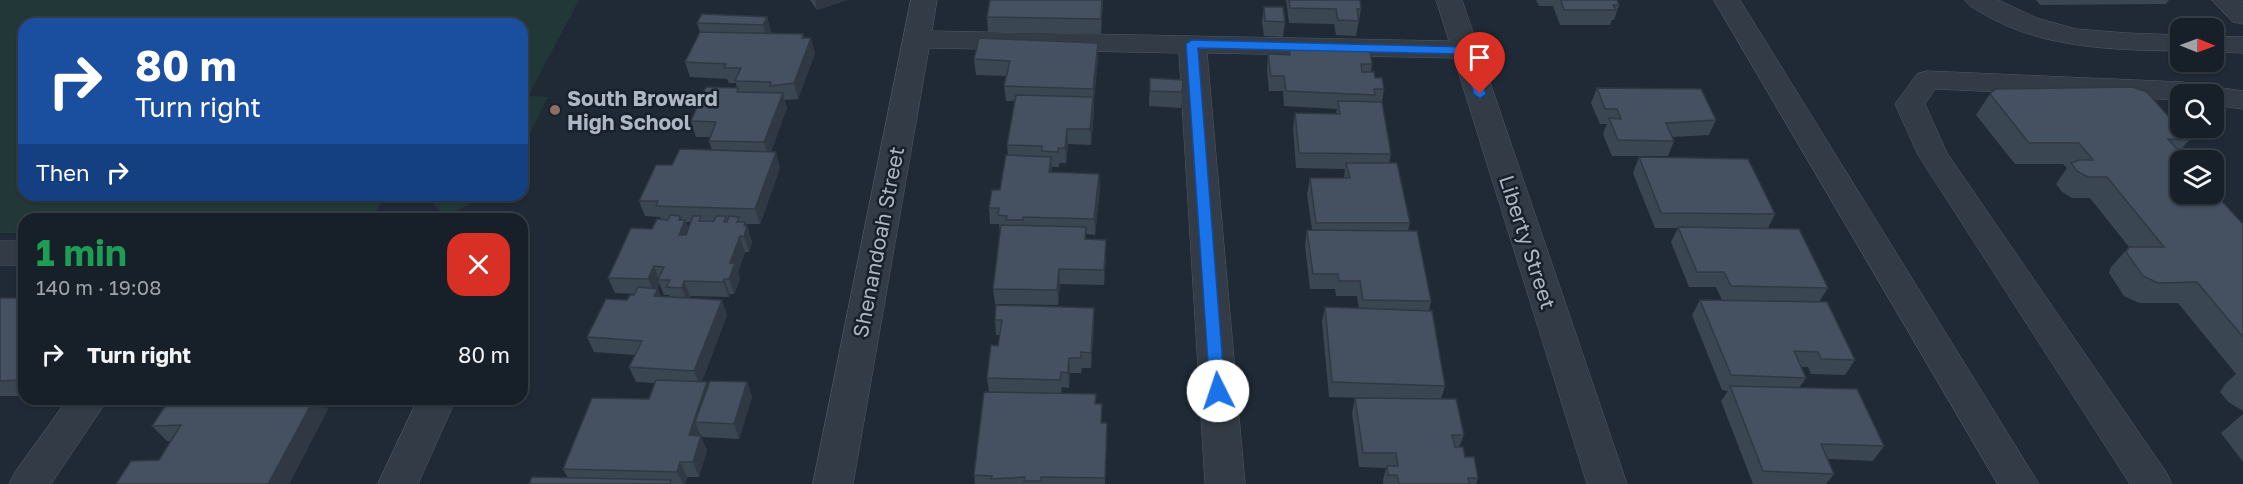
<!DOCTYPE html>
<meta charset="utf-8">
<style>
body{margin:0;font-family:"Golos Text",sans-serif;background:#242d34;color:#f1f3f6;height:100vh;display:flex;flex-direction:column;font-size:22px;white-space:nowrap}
*{box-sizing:border-box;margin:0}
p{font-size:20px;color:#9ea3a8}
.icon{flex:none;width:33px;height:33px;fill:none;stroke:currentColor;stroke-width:2;stroke-linecap:round;stroke-linejoin:round}
.map{position:relative;flex:1;overflow:hidden}
.details{position:absolute;left:18px;top:213px;width:510px;height:192px;display:flex;flex-direction:column;background:#172028;border-radius:18px;box-shadow:0 2px 4px #0004,0 0 0 2px #363e45}
.details>*{flex:none}
.guide{position:absolute;left:18px;top:18px;width:510px;height:183px;border-radius:18px;box-shadow:0 2px 4px #0004,0 0 0 2px #363e45;background:#1a4fa0;color:#fff;overflow:hidden}
.needle{width:39px;rotate:91deg}
.fabs{position:absolute;left:2170px;top:18px;display:grid;gap:12px}
.fabs a{display:grid;place-items:center;width:54px;height:54px;border-radius:12px;background:#172028;box-shadow:0 2px 4px #0004,0 0 0 2px #363e45;font-size:30px}
.pin{position:absolute;display:grid;place-items:center;width:51px;height:51px;color:#fff;margin:-62px -26px;border-radius:50% 50% 50% 0;rotate:-45deg;box-shadow:0 0 6px #0007}
.pin .icon{rotate:45deg}
.me{position:absolute;width:66px;margin:-33px;rotate:356deg;stroke-linejoin:round;filter:drop-shadow(0 0 4px #0008)}
.turn{display:flex;align-items:center;gap:21px;height:126px;padding:0 18px;font-size:27px}
.turn .icon{width:78px;height:78px;stroke-width:2.5}
.turn b{display:block;font-size:42px;line-height:51px}
.then{display:flex;align-items:center;height:57px;padding:0 18px;background:#0003;gap:12px;font-size:22px}
.round{display:grid;place-items:center;flex:none;width:63px;height:63px;border-radius:18px;background:#242d34}
.overview{display:flex;align-items:center;justify-content:space-between;height:102px;padding:0 18px}
h1{font-size:36px;font-weight:700;line-height:45px;color:#1e9e55}
ul{padding:0;list-style:none}
li{display:flex;align-items:center;gap:18px;height:78px;padding:0 18px}
li div{flex:1}
li b{display:block;font-size:22px}
li em{font-style:normal}
.map>svg:first-child{display:block}
.green{fill:#223738}
.lines{fill:none;stroke-linecap:round;stroke-linejoin:round}
.minor-casing{stroke:#505964;stroke-width:1}
.minor{fill:#333c46;fill-rule:evenodd}
.wall{fill:#3b4653;fill-rule:evenodd}
.shaded-wall{fill:#303943}
.building{fill:#455160;stroke:#303943;stroke-width:1.5}
.route{fill:#1a73e8;stroke:#114b97;stroke-width:1.5}
.education-dot{fill:#8d6e63;stroke:#18212b;stroke-width:2}
.labels{text-anchor:middle;dominant-baseline:central;stroke-width:5;stroke-linejoin:round;paint-order:stroke}
.poi-label{font-size:21px;font-weight:bold;fill:#adb6c3;stroke:#18212b;text-anchor:start}
.street-label{font-size:21px;fill:#adb6c3;stroke:#18212b}
</style>
<div class="map">
<svg width="2243" height="484" viewBox="0 0 2243 484">
<rect width="100%" height="100%" fill="#1f2a36"/>
<!-- green -->
<polygon class="green" points="0,0 579,0 528,96 548,97 529,135 522,135 522,24 24,24 24,195 485,195 446,217 428,198 384,198 375,213 297,215 294,219 24,219 24,233 0,233"/>
<g class="lines">
<defs>
<g id="minor">
<polygon points="911,0 937,0 932,31 1449,41 1436,0 1462,0 1627,484 1587,484 1454,58 1207,53 1245,484 1205,484 1179,53 929,48 853,484 813,484"/>
<polygon points="1714,0 1740,0 2039,484 1998,484"/>
<path d="M1965 0H1998L2037 18 2076 29 2127 33 2181 35V51C2116 50 2045 49 1987 16 1979 11 1970 8 1965 0Z"/>
<polygon points="2212,0 2241,0 2243,2 2243,24 2233,22"/>
<polygon points="2214,36 2243,37 2243,53 2214,52"/>
<polygon points="1927,71 2182,82 2243,91 2243,109 2214,105 2214,94 2181,94 2181,100 1935,89 1925,104 1947,153 2166,472 2172,484 2130,484 1918,155 1895,104 1917,74"/>
<rect x="0" y="241" width="24" height="24"/>
<polygon points="68,399 108,399 51,484 9,484 15,472"/>
<polygon points="418,399 456,399 418,484 378,484"/>
</g>
</defs>
<!-- minor casing -->
<use href="#minor" class="minor-casing"/>
<!-- minor -->
<use href="#minor" class="minor"/>
</g>
<!-- wall -->
<g class="wall">
<polygon points="810,0 847,0 817,10"/>
<polygon points="1103,0 1101,34 988,32 987,17"/>
<polygon points="1286,0 1360,0 1361,9 1356,36 1336,35 1334,24 1289,23"/>
<polygon points="1536,0 1617,0 1619,5 1614,20 1612,20 1610,25 1560,25 1553,6 1539,6"/>
<polygon points="2036,0 2169,0 2166,4 2040,5"/>
<polygon points="1264,7 1285,22 1283,37 1264,36 1262,22"/>
<path d="M767 17 771 32 770 33 803 34 804 38 815 53 798 99 784 100 787 108 770 152 780 168 760 224H746V226H747L752 242 749 252H745L738 272 740 279 734 294H730L729 297 690 296 689 298 727 315 702 381 707 382 708 386 747 382 752 397 739 439 702 437 700 434V436L707 450 699 477H687L685 484H529L568 478 563 469 649 399 655 383 636 382 629 367 635 355 594 352 587 337 627 300 635 294 615 293 608 278 661 219 660 217 645 216 639 201 672 165 712 150 709 141 710 137H696L691 121 737 88 736 83H729L727 79 690 77 685 62 700 32 697 23ZM686 222H691L688 228ZM659 283 664 295H669L670 297H661L657 289Z"/>
<polygon points="1098,43 1098,58 1094,99 1094,112 1091,145 1068,144 1066,163 1059,163 1059,167 1052,167 1052,172 1099,174 1100,189 1095,235 1086,234 1086,239 1106,240 1106,255 1104,285 1060,284 1058,305 995,304 993,289 1001,231 1000,231 999,224 990,224 989,208 1000,190 1008,156 1007,145 1015,101 1006,101 1004,86 1006,76 976,75 974,59"/>
<polygon points="1294,45 1372,64 1371,72 1384,89 1382,102 1391,154 1389,163 1410,223 1408,231 1431,301 1429,311 1445,386 1441,399 1464,435 1459,447 1478,478 1476,484 1383,484 1383,480 1386,468 1359,467 1352,413 1355,398 1365,398 1329,397 1322,322 1325,307 1359,308 1357,296 1336,296 1335,289 1310,289 1305,245 1307,230 1312,230 1307,194 1310,178 1344,178 1345,169 1296,168 1293,128 1295,113 1336,114 1337,109 1284,106 1283,91 1269,91 1267,69 1268,54 1289,54 1289,49 1294,49"/>
<polygon points="1150,78 1183,80 1181,108 1149,106"/>
<polygon points="1597,88 1716,120 1709,135 1673,137 1674,141 1668,156 1612,156 1603,134 1607,124 1600,124 1591,103"/>
<polygon points="1990,94 2189,140 2179,152 2181,194 2221,190 2216,195 2243,224 2243,411 2228,402 2220,392 2225,384 2236,374 2178,303 2139,303 2124,296 2109,273 2111,267 2129,247 2090,198 2072,198 2062,192 2056,184 2067,168 2063,164 2015,164 1976,115"/>
<polygon points="1639,157 1775,214 1768,228 1828,288 1819,302 1855,360 1845,375 1811,374 1808,367 1801,367 1806,378 1799,388 1884,446 1873,461 1828,459 1834,474 1826,484 1753,484 1721,401 1728,391 1722,390 1692,315 1700,300 1722,300 1716,287 1689,287 1671,242 1678,228 1655,228 1633,173"/>
<rect x="0" y="298" width="24" height="98"/>
<polygon points="1094,308 1094,323 1091,368 1082,368 1081,373 1070,373 1069,388 1062,387 1061,393 1096,404 1102,423 1107,423 1105,484 975,484 974,475 989,392 987,378 998,346 1000,335 996,335 995,320"/>
<polygon points="170,399 320,399 328,409 289,484 116,484 159,460 171,441 167,441 152,426"/>
<polygon points="2243,414 2243,462 2221,433"/>
</g>
<!-- shaded-wall -->
<g class="shaded-wall">
<polygon points="815,0 847,0 817,10"/>
<polygon points="1102,0 1103,0 1101,34 1101,19"/>
<polygon points="767,17 771,32 767,41 763,25"/>
<polygon points="811,38 815,53 798,99 794,83"/>
<polygon points="1098,43 1098,58 1094,99 1094,112 1091,145 1090,129 1093,103 1093,89"/>
<polygon points="783,93 787,108 769,158 764,142"/>
<polygon points="1067,129 1068,144 1066,163 1065,148"/>
<polygon points="776,152 780,168 760,224 755,209"/>
<polygon points="1051,157 1052,172 1049,172"/>
<polygon points="1099,174 1100,189 1095,235 1094,219"/>
<polygon points="680,216 683,224 685,220 691,235 679,235 679,220"/>
<polygon points="745,222 752,242 749,252 744,237 744,226"/>
<polygon points="740,236 745,252 738,272 740,279 734,294 729,279 730,263"/>
<polygon points="1106,240 1106,255 1104,285 1104,270"/>
<polygon points="654,266 659,280 658,280 659,283 655,294 648,279"/>
<polygon points="1059,269 1060,284 1058,305 1057,290"/>
<polygon points="724,279 730,294 729,297 723,282"/>
<polygon points="684,281 690,296 687,303 682,288"/>
<polygon points="658,289 664,304 654,296"/>
<polygon points="722,300 727,315 700,386 694,371"/>
<polygon points="1094,308 1094,323 1091,368 1091,353"/>
<polygon points="1069,358 1070,373 1069,388 1068,373"/>
<polygon points="24,375 24,385 19,380"/>
<polygon points="707,382 712,397 695,422 700,434 695,450 689,435"/>
<polygon points="747,382 752,397 739,439 734,424"/>
<polygon points="314,399 320,399 328,409 289,484 268,484"/>
<polygon points="1107,423 1107,438 1105,484"/>
<polygon points="701,436 707,450 699,477 693,462"/>
<polygon points="680,462 687,477 685,484 683,484 677,472"/>
</g>
<!-- building -->
<g class="building">
<polygon points="990,0 1102,0 1101,19 987,17"/>
<polygon points="1289,0 1360,0 1361,9 1357,9 1359,21 1338,20 1336,9 1290,8"/>
<polygon points="1561,0 1617,0 1619,5 1613,5 1616,10 1564,10"/>
<polygon points="1264,7 1283,7 1285,22 1265,21"/>
<polygon points="702,14 767,17 763,25 697,23"/>
<polygon points="700,32 803,34 802,38 811,38 794,83 770,86 771,82 735,81 741,68 724,68 726,64 685,62"/>
<polygon points="979,38 1098,43 1093,89 1004,86 1010,61 974,59"/>
<polygon points="1294,45 1369,46 1372,64 1361,64 1362,72 1374,72 1375,78 1382,78 1384,89 1374,89 1375,95 1286,91 1284,76 1271,76 1268,54 1290,55 1289,49 1295,49"/>
<polygon points="1150,78 1183,80 1182,92 1150,91"/>
<polygon points="706,87 738,88 737,92 783,93 764,142 709,141 716,122 691,121"/>
<polygon points="2132,87 2147,92 2189,140 2168,139 2187,160 2181,160 2181,194 2214,194 2214,182 2215,182 2221,190 2214,193 2243,224 2243,337 2197,282 2158,283 2143,276 2126,252 2129,247 2164,247 2107,177 2088,177 2077,171 2071,163 2079,160 2093,160 2079,143 2029,143 1990,94 1996,89"/>
<polygon points="1597,88 1701,89 1716,120 1666,123 1674,141 1618,140 1609,118 1621,119 1617,109 1605,109"/>
<polygon points="1016,95 1093,97 1090,129 1067,129 1065,148 1058,148 1058,152 1042,151 1042,146 1007,145"/>
<polygon points="1338,101 1382,102 1391,154 1299,153 1295,113 1340,114"/>
<polygon points="680,149 776,152 755,209 656,206 658,201 639,201 656,165 672,165"/>
<polygon points="1006,155 1051,157 1049,172 1099,174 1094,219 1023,217 1023,220 1006,220 1007,216 998,215 999,208 989,208 992,190 1000,190"/>
<polygon points="1639,157 1748,159 1775,214 1661,213"/>
<polygon points="1346,163 1397,163 1410,223 1316,223 1310,178 1350,178"/>
<polygon points="670,215 680,216 679,220 685,220 679,235 686,235 693,216 701,216 699,221 714,221 716,216 726,216 724,222 727,222 729,216 739,217 737,222 745,222 744,226 747,226 744,237 740,236 730,263 735,263 729,279 724,279 723,282 684,281 682,288 666,287 670,280 658,280 664,267 654,266 648,279 608,278 631,228 652,229 657,219 668,220"/>
<polygon points="1001,225 1086,227 1085,239 1106,240 1104,270 1059,269 1057,290 993,289"/>
<polygon points="1678,227 1799,229 1828,288 1731,286 1724,272 1697,272"/>
<polygon points="1307,230 1417,231 1431,301 1363,300 1360,281 1339,281 1338,274 1313,274"/>
<polygon points="638,287 658,289 654,296 722,300 694,371 629,367 642,341 587,337 606,299 627,300 630,295 634,295"/>
<polygon points="0,298 24,298 24,375 19,380 0,381"/>
<polygon points="1700,300 1827,302 1855,360 1821,359 1818,352 1794,351 1806,378 1731,375"/>
<polygon points="996,305 1094,308 1091,353 1081,352 1081,358 1069,358 1068,373 1061,372 1060,380 987,378 991,345 998,346 1002,320 995,320"/>
<polygon points="1325,307 1432,311 1445,386 1332,382"/>
<polygon points="656,380 707,382 689,435 701,436 693,462 680,462 677,472 563,469 592,398 649,399"/>
<polygon points="710,381 747,382 734,424 695,422"/>
<polygon points="1730,386 1857,389 1884,446 1821,444 1834,474 1763,471"/>
<polygon points="984,392 1096,394 1095,404 1102,404 1101,423 1107,423 1105,478 1041,477 1041,481 1024,481 1025,477 991,479 992,476 974,475"/>
<polygon points="1355,398 1456,399 1464,435 1452,435 1455,447 1463,447 1465,457 1474,457 1478,478 1468,478 1470,484 1399,484 1397,475 1388,475 1387,466 1398,466 1396,453 1363,453"/>
<polygon points="170,399 314,399 268,484 116,484 131,461 159,460 181,425 152,426"/>
<polygon points="532,477 671,480 670,484 529,484"/>
</g>
<!-- route -->
<polygon class="route" points="1192,40 1466,47 1471,50 1486,94 1480,98 1474,94 1461,54 1198,48 1225,391 1223,396 1212,396 1210,391 1186,44"/>
<!-- markers -->
<circle class="education-dot" cx="555" cy="110" r="6"/>
<g class="labels">
<!-- poi labels -->
<g class="poi-label">
<text x="567" y="98">South Broward<tspan x="567" dy="24">High School</tspan></text>
</g>
<!-- street labels -->
<g class="street-label">
<text transform="translate(878 242) rotate(-79)">Shenandoah Street</text>
<text transform="translate(1528 242) rotate(72)">Liberty Street</text>
</g>
</g>
</svg>
<div class="fabs">
<a><svg class="needle" viewBox="-14 -14 28 28"><path d="M0-13l5 13h-10z" fill="#e53935"/><path d="M0 13l5-13h-10z" fill="#9ea3a8"/></svg></a>
<a><svg class="icon" aria-label="search" viewBox="0 0 24 24"><circle cx="10" cy="10" r="6"/><path d="M15 15l6 6"/></svg></a>
<a><svg class="icon" aria-label="layers" viewBox="0 0 24 24"><path d="M12 4l9 5-9 5-9-5zM3 14l9 5 9-5"/></svg></a>
</div>
<div class="pin" style="left:1480px;top:94px;background:#d93025"><svg class="icon" aria-label="arrive" viewBox="0 0 24 24"><path d="M6 21V4h12l-3 4 3 4H6"/></svg></div>
<svg class="me" style="left:1218px;top:391px" viewBox="-20 -20 40 40"><circle r="19" fill="#fff"/><path d="M0-13L10 11 0 6-10 11z" fill="#1a73e8"/></svg>
<div class="guide">
<div class="turn"><svg class="icon" aria-label="right" viewBox="0 0 24 24"><path d="M7 20v-9h11M14 6l5 5-5 5"/></svg><div><b>80 m</b>Turn right</div></div>
<div class="then">Then<svg class="icon" aria-label="right" viewBox="0 0 24 24"><path d="M7 20v-9h11M14 6l5 5-5 5"/></svg></div>
</div>
<section class="details">
<div class="overview"><div><h1>1 min</h1><p>140 m · 19:08</p></div><a class="round" style="background:#d93025;color:#fff"><svg class="icon" aria-label="close" viewBox="0 0 24 24"><path d="M6 6l12 12M18 6L6 18"/></svg></a></div>
<ul>
<li><svg class="icon" aria-label="right" viewBox="0 0 24 24"><path d="M7 20v-9h11M14 6l5 5-5 5"/></svg><div><b>Turn right</b></div><em>80 m</em></li>
</ul>
</section>
</div>
